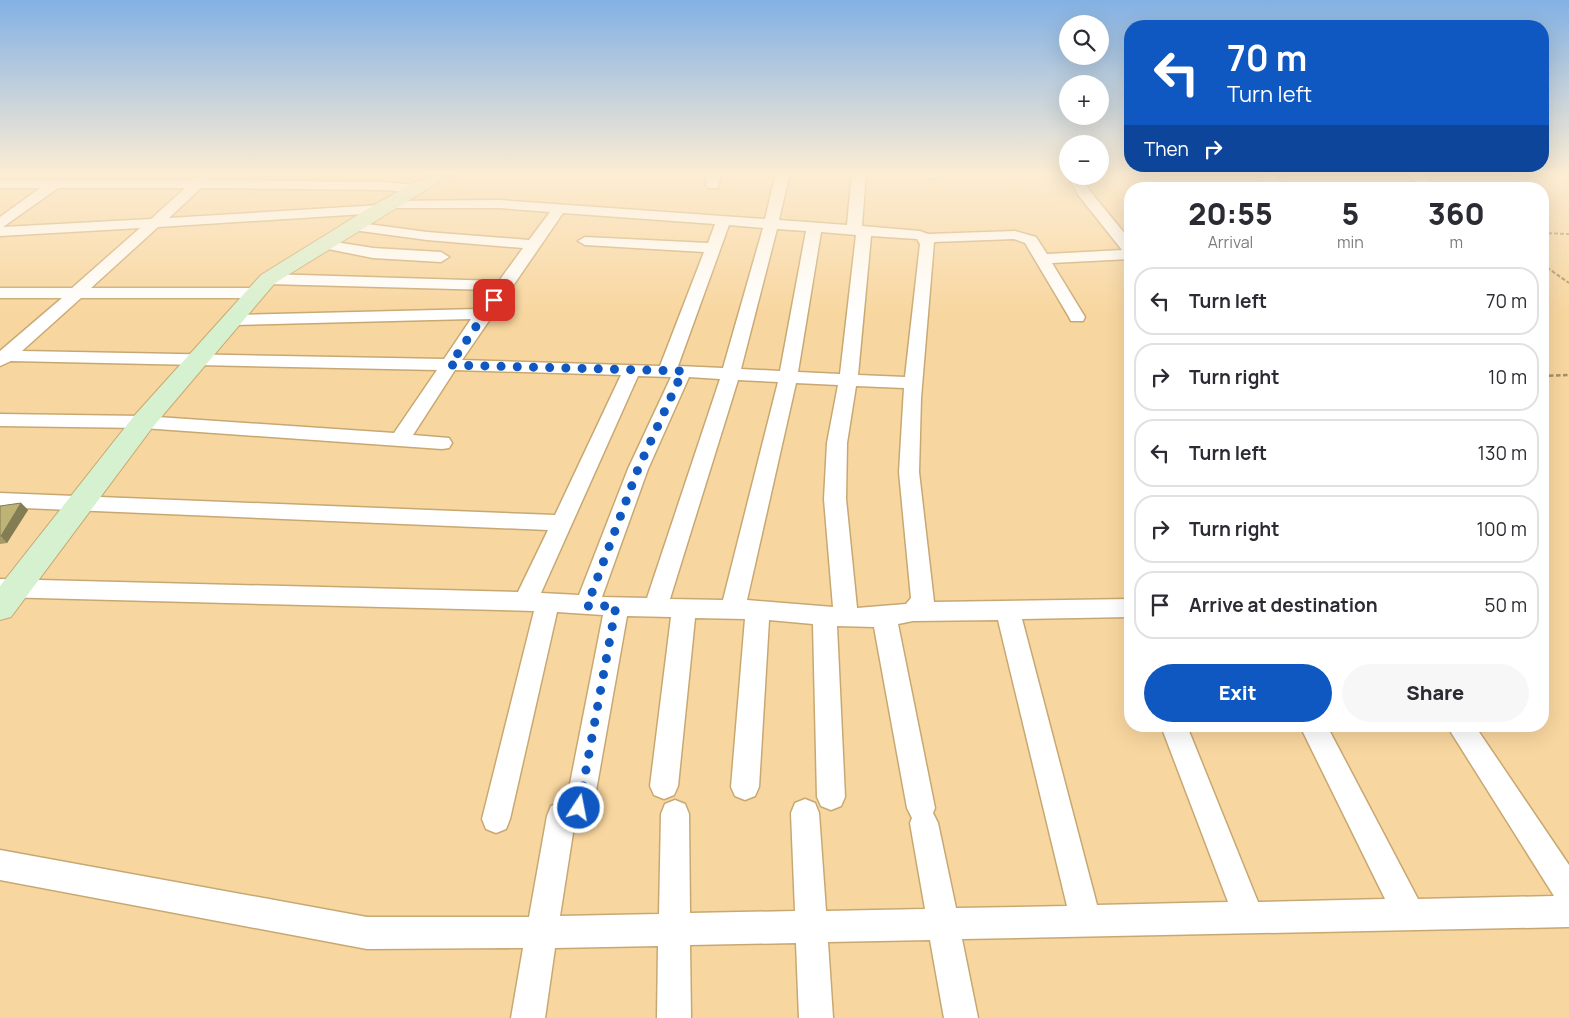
<!DOCTYPE html>
<meta charset="utf-8">
<style>
body{margin:0;font-family:Manrope,sans-serif;background:#f7f7f7;color:#2b2b33;height:100vh;display:flex;flex-direction:column;font-size:19px;white-space:nowrap}
*{box-sizing:border-box;margin:0}
p{font-size:16px;color:#7c7c81}
.icon{flex:none;width:28px;height:28px;fill:none;stroke:currentColor;stroke-width:2;stroke-linecap:round;stroke-linejoin:round}
.map{position:relative;flex:1;overflow:hidden}
.details{position:absolute;left:1124px;top:182px;width:425px;height:550px;display:flex;flex-direction:column;background:#fff;border-radius:20px;box-shadow:0 5px 20px #0002}
.details>*{flex:none}
.top-card{position:absolute;left:1124px;top:20px;width:425px;height:152px;border-radius:20px;box-shadow:0 5px 20px #0002;background:#0f57c1;color:#fff;overflow:hidden}
.tools{position:absolute;left:1059px;top:15px;display:grid;gap:10px}
.tools a{display:grid;place-items:center;width:50px;height:50px;border-radius:50%;background:#fff;box-shadow:0 5px 20px #0002;font-size:25px}
.pin{position:absolute;display:grid;place-items:center;width:42px;height:42px;color:#fff;margin:-21px;border-radius:10px;box-shadow:0 2px 8px #0006}
.me{position:absolute;width:55px;margin:-28px;rotate:11deg;stroke-linejoin:round;filter:drop-shadow(0 0 4px #0008)}
.turn{display:flex;align-items:center;gap:18px;height:105px;padding:0 20px;font-size:22px}
.turn .icon{width:65px;height:65px;stroke-width:2.5}
.turn b{display:block;font-size:35px;line-height:42px}
.then{display:flex;align-items:center;height:48px;padding:0 20px;background:#0003;gap:10px;font-size:19px}
.eta{display:flex;justify-content:space-evenly;align-items:center;height:85px;text-align:center}
.eta b{font-size:30px;font-weight:800;line-height:35px}
.cta{display:flex;gap:10px;margin-top:auto;padding:10px 20px}
.cta a{flex:1;height:58px;border-radius:30px;background:#0f57c1;color:#fff;font-size:20px;font-weight:800;line-height:58px;text-align:center}
.cta a+a{background:#f7f7f7;color:#2b2b33}
ul{padding:0;list-style:none}
li{display:flex;align-items:center;gap:15px;height:68px;margin:0 10px 8px;padding:0 10px;border:2px solid #e1e1e2;border-radius:20px}
li div{flex:1}
li b{display:block;font-size:19px}
li em{font-style:normal}
.map>svg:first-child{display:block}
.lines{fill:none;stroke-linecap:round;stroke-linejoin:round}
.street-casing{stroke:#c8a872;stroke-width:3}
.secondary-casing{stroke:#c8a872;stroke-width:2}
.path-far1{stroke:#a78d66;stroke-width:2;stroke-dasharray:4 2;stroke-linecap:butt}
.path{stroke:#a78d66;stroke-width:2.5;stroke-dasharray:4.5 2.5;stroke-linecap:butt}
.street{fill:#fff;fill-rule:evenodd}
.secondary{fill:#d6f1d0;fill-rule:evenodd}
.wall{fill:#a39a66}
.shaded-wall{fill:#847d53}
.building{fill:#bdb377;stroke:#847d53}
.route{stroke:#0f57c1;stroke-width:9;stroke-dasharray:0 16.2}
</style>
<div class="map">
<svg width="1569" height="1018" viewBox="0 0 1569 1018">
<rect width="100%" height="100%" fill="#f8d69f"/>
<g class="lines">
<defs>
<g id="street">
<polygon points="707,172 721,172 718,188 708,188 706,185"/>
<path d="M776 172H790L779 220 847 225 852 172H866L862 226 920 231 928 234 1015 231 1036 237 1047 254 1122 250 1079 196 1068 176H1081L1090 191 1130 240V259L1052 263 1085 317 1083 321H1071L1069 317 1025 243 1014 239 934 242 921 398 919 472 934 602 1130 599V617L1022 619 1097 905 1228 902 1161 726H1187L1258 902 1385 899 1300 726H1327L1418 899 1554 896 1447 726H1475L1569 865V927L962 939 978 1018H944L930 940 828 942 833 1018H799L796 943 690 945 691 1018H657L658 946 555 948 545 1018H511L523 948 367 949 0 880V850L367 917H529L547 816 551 806 561 802 566 804 603 615 557 612 510 819 506 829 496 833 486 829 482 819 534 611 0 597V579L518 592 548 530 0 507V493L555 515 621 375 455 370 413 435 449 438 452 443 449 448 442 449 143 428 0 426V414L143 416 394 433 437 370 11 361 0 366V351L62 298H0V288H72L140 228 0 236V217L40 188H0V180H194L203 175 208 176 209 180 385 182 423 186 425 189 423 192 418 193 385 190 201 188 169 218 380 205 387 209 380 213 158 227 91 288H256L264 293 256 298H81L22 351 444 359 471 319 231 325 225 324 223 320 225 316 231 315 478 309 492 290 268 284 260 279 268 274 499 281 523 248 427 240 353 230 346 226 353 222 427 232 529 240 550 212 499 208H391L384 204 386 201 499 200 765 219ZM58 188H185L151 219 3 227ZM563 213 715 224 708 243 585 237 578 241 585 245 704 252 660 366 462 360ZM729 225 763 228 723 368 678 366ZM777 229 806 231 780 371 741 369ZM821 232 856 235 840 374 798 372ZM871 236 917 239 920 244 905 377 858 375ZM638 376 671 377 628 469 579 595 541 593ZM689 377 720 379 647 598 602 597 648 469ZM738 380 778 382 723 600 670 599ZM796 383 838 385 827 443 824 499 833 607 747 600ZM856 386 904 388 899 472 911 598 906 604 857 608 846 499 847 443ZM627 616 671 617 650 786 654 795 664 799 674 795 678 786 695 618 745 619 731 787 735 796 745 800 755 796 759 787 769 620 813 624 817 797 821 806 831 810 841 806 845 797 837 626 874 627 907 808 912 818 910 823 925 909 826 911 819 813 815 803 805 799 795 803 791 813 795 911 690 913 689 814 685 804 675 800 665 804 661 814 659 914 560 916 575 820 579 822 589 818 593 808ZM998 620 1067 906 956 908 938 823 933 813 935 808 898 624 913 621Z"/>
<polygon points="926,172 940,172 941,175 934,179 929,178"/>
<polygon points="1404,172 1418,172 1440,189 1424,189"/>
<polygon points="1269,174 1274,175 1288,189 1273,189 1262,178"/>
<polygon points="323,240 373,248 441,252 449,257 441,262 373,258 318,247 316,244"/>
</g>
<polygon id="secondary" points="434,172 455,172 275,283 152,428 11,617 0,620 0,586 134,416 261,275 374,205"/>
</defs>
<!-- street casing -->
<use href="#street" class="street-casing"/>
<!-- secondary casing -->
<use href="#secondary" class="secondary-casing"/>
<!-- path-far1 -->
<g class="path-far1">
<polyline points="1542,233 1569,234"/>
<polyline points="1542,264 1569,283"/>
</g>
<!-- path -->
<polyline class="path" points="1542,376 1569,375"/>
<!-- street -->
<use href="#street" class="street"/>
<!-- secondary -->
<use href="#secondary" class="secondary"/>
</g>
<!-- wall -->
<polygon class="wall" points="21,503 28,510 7,543 0,544 0,506"/>
<!-- shaded-wall -->
<polygon class="shaded-wall" points="21,503 28,510 7,543 1,536"/>
<!-- building -->
<polygon class="building" points="21,503 1,536 0,536 0,506"/>
<!-- sky -->
<linearGradient id="sky" x2="0" y2="1"><stop stop-color="#83b1e4"/><stop offset="0.55" stop-color="#fcedd4"/><stop offset="1" stop-color="#fcedd4" stop-opacity="0"/></linearGradient>
<rect width="1569" height="315" fill="url(#sky)"/>
<g class="lines">
<!-- route -->
<polyline class="route" points="494,300 450,365 683,371 638,469 587,606 616,606 579,808"/>
</g>
</svg>
<div class="tools">
<a><svg class="icon" aria-label="search" viewBox="0 0 24 24"><circle cx="10" cy="10" r="6"/><path d="M15 15l6 6"/></svg></a>
<a>+</a>
<a>−</a>
</div>
<div class="pin" style="left:494px;top:300px;background:#d93025"><svg class="icon" aria-label="arrive" viewBox="0 0 24 24"><path d="M6 21V4h12l-3 4 3 4H6"/></svg></div>
<svg class="me" style="left:579px;top:808px" viewBox="-20 -20 40 40"><circle r="17" fill="#0f57c1" stroke="#fff" stroke-width="3"/><path d="M0-11L8 9 0 5-8 9z" fill="#fff"/></svg>
<div class="top-card">
<div class="turn"><svg class="icon" aria-label="left" viewBox="0 0 24 24"><path d="M17 20v-9H6M10 6l-5 5 5 5"/></svg><div><b>70 m</b>Turn left</div></div>
<div class="then">Then<svg class="icon" aria-label="right" viewBox="0 0 24 24"><path d="M7 20v-9h11M14 6l5 5-5 5"/></svg></div>
</div>
<section class="details">
<div class="eta">
<div><b>20:55</b><p>Arrival</p></div>
<div><b>5</b><p>min</p></div>
<div><b>360</b><p>m</p></div>
</div>
<ul>
<li><svg class="icon" aria-label="left" viewBox="0 0 24 24"><path d="M17 20v-9H6M10 6l-5 5 5 5"/></svg><div><b>Turn left</b></div><em>70 m</em></li>
<li><svg class="icon" aria-label="right" viewBox="0 0 24 24"><path d="M7 20v-9h11M14 6l5 5-5 5"/></svg><div><b>Turn right</b></div><em>10 m</em></li>
<li><svg class="icon" aria-label="left" viewBox="0 0 24 24"><path d="M17 20v-9H6M10 6l-5 5 5 5"/></svg><div><b>Turn left</b></div><em>130 m</em></li>
<li><svg class="icon" aria-label="right" viewBox="0 0 24 24"><path d="M7 20v-9h11M14 6l5 5-5 5"/></svg><div><b>Turn right</b></div><em>100 m</em></li>
<li><svg class="icon" aria-label="arrive" viewBox="0 0 24 24"><path d="M6 21V4h12l-3 4 3 4H6"/></svg><div><b>Arrive at destination</b></div><em>50 m</em></li>
</ul>
<div class="cta"><a>Exit</a><a>Share</a></div>
</section>
</div>
